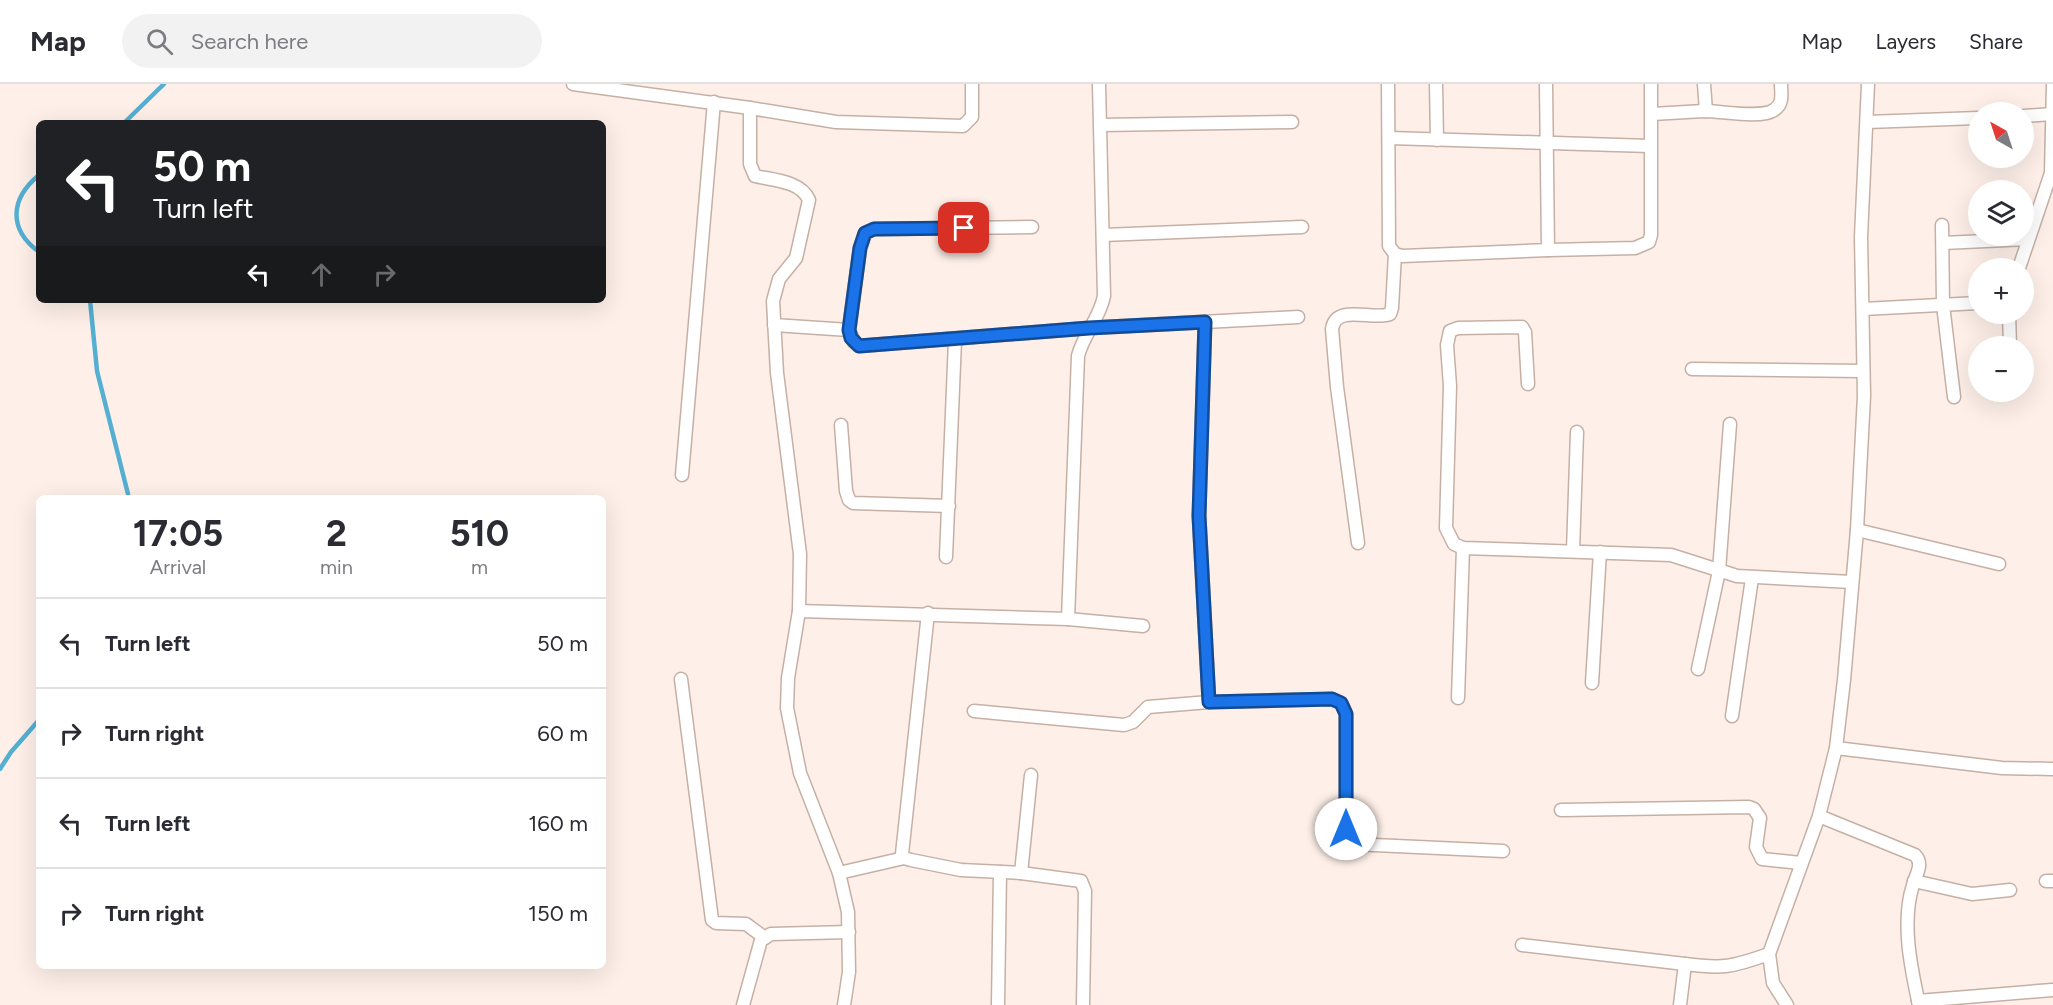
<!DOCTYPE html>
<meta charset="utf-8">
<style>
body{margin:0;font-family:Figtree,sans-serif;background:#f2f2f3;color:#2b2b33;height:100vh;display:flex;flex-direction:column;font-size:22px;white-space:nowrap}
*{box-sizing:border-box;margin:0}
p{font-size:20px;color:#7c7c81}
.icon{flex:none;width:33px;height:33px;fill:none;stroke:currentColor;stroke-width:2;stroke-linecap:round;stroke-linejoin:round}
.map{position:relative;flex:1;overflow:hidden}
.panel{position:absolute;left:36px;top:411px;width:570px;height:474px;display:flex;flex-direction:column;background:#fff;border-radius:9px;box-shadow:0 6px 24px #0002}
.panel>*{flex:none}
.hud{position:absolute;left:36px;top:36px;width:570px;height:183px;border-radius:9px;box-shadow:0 6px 24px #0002;background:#202124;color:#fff;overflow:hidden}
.needle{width:39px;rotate:321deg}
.controls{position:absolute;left:1968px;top:18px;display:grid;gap:12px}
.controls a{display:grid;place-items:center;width:66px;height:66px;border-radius:50%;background:#fff;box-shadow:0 6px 24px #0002;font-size:30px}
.pin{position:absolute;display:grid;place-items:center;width:51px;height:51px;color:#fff;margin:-26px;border-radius:12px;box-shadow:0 3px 9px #0006}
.me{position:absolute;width:66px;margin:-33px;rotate:0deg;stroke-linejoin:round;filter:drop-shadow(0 0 4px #0008)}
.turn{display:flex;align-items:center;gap:21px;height:126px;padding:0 18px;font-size:27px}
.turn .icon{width:78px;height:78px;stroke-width:2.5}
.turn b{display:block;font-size:42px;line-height:51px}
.lanes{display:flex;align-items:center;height:57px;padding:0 18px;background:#0003;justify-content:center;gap:30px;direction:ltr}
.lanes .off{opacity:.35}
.eta{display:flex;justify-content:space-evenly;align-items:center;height:102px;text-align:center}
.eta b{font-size:36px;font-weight:700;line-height:42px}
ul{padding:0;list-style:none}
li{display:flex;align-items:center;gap:18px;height:90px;padding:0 18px;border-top:2px solid #e1e1e2}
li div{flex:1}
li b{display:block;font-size:22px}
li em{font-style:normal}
header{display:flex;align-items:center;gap:36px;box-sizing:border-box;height:84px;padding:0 30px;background:#fff;border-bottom:2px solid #e1e1e2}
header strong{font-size:28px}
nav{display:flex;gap:33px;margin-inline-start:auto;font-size:21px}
.search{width:420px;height:54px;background:#f2f2f3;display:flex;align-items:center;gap:15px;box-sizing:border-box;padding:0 21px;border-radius:33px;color:#7c7c81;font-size:22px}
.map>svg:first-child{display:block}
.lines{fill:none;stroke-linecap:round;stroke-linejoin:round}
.stream{stroke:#55afd2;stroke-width:4.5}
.minor-casing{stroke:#c5b0a5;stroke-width:15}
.minor{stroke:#fff;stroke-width:12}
.route-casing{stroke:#114b97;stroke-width:15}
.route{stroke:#1a73e8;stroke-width:10}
</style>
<header>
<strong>Map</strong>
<div class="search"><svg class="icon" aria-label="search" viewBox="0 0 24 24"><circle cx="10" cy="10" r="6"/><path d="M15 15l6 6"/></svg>Search here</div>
<nav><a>Map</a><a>Layers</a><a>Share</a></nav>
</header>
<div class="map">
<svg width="2053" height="921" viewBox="0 0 2053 921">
<rect width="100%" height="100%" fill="#fef0e9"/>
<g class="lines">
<!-- stream -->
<g class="stream">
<polyline points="124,39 164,0"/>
<path d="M39 91C10 115 8 145 39 168"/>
<polyline points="90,216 97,287 129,414"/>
<polyline points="0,685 11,668 39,636"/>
</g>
<defs>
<g id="minor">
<path d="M573 0 750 24V80L755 92C773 96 801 97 809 116L796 174 779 195 773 217 777 289 800 470 799 527 788 594 787 624 800 689 839 789 848 828 849 888 844 921"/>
<polyline points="1388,0 1389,162 1395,170 1402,172 1548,166 1546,0"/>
<polyline points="1436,0 1437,56"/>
<polyline points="1704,0 1706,27"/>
<polyline points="750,24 836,38 963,42 972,33 972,0"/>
<path d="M1652 30C1669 29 1687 28 1704 27 1721 27 1761 35 1774 26 1784 20 1781 9 1781 0"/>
<polyline points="2024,32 2052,30"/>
<polyline points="1867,38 1978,34"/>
<polyline points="1101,41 1292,38"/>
<polyline points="1390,54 1650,62"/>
<polyline points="1942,141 1943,221 1954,313"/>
<polyline points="1032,143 874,145 865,149 860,164 849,246 854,258 859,262 1089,244 1298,233"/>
<polyline points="1103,151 1302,143"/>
<polyline points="1943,159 2028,155"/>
<polyline points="1548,166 1635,164 1649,158 1651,151 1651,0"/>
<polyline points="2019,184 2051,89 2053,0"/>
<polyline points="1863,225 1978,219"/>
<polyline points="2009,230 2010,262"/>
<polyline points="774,241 849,246"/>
<polyline points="1692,285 1862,287"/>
<polyline points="1528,300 1525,248 1522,243 1458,244 1450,247 1447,261 1450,302 1446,444 1454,460 1463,464 1671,471 1737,492 1852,498"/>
<polyline points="841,341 846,407 849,416 853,419 949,422"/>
<polyline points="682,391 714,18"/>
<polyline points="1857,446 1999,480"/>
<path d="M1358 459 1337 303 1332 245C1336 219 1373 237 1390 230L1392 224 1395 170"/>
<polyline points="1573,467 1577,348"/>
<polyline points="946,473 955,256"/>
<polyline points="799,527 1068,535 1143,542"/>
<polyline points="928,529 902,770 904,774 911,776 961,786 1021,789 1081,797 1085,807 1083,921"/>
<path d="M1068 535 1078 272C1083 251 1100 234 1104 212L1099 0"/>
<polyline points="1698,585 1719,487 1730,340"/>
<polyline points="681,595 712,836 716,839 746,840 765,854"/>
<polyline points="1592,599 1600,468"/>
<polyline points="1458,614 1463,464"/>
<polyline points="1209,618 1332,615 1341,619 1346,630 1346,745 1348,754 1353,760 1503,767"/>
<polyline points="974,627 1124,641 1133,638 1148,623 1209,618 1199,432 1205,238"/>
<polyline points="1732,632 1752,494"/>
<polyline points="1836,664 2002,684 2053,685"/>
<polyline points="1561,726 1749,723 1754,725 1760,734 1756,763 1762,775 1801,779"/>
<path d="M1819 732 1915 771C1924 780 1916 790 1913 801 1901 838 1911 884 1919 921"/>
<polyline points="839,789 904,774"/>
<polyline points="1021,789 1031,691"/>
<polyline points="1914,797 1972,810 2010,806"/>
<polyline points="2046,797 2053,797"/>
<polyline points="1522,861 1685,880"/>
<polyline points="1918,917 2052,906"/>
<polyline points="743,921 761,856 771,850 849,848"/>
<polyline points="998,921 1000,788"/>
<path d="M1680 921 1685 880C1723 885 1732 883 1769 870"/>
<polyline points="1787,921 1773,899 1769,870 1819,732 1836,664 1844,596 1857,446 1864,312 1861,153 1868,0"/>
</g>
</defs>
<!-- minor casing -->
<use href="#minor" class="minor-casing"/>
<!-- minor -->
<use href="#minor" class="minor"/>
</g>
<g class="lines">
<defs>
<polyline id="route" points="964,144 874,145 865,149 860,164 849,246 851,254 859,262 1089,244 1205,238 1199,432 1209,618 1332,615 1341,619 1346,630 1346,745"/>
</defs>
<!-- route casing -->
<use href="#route" class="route-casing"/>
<!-- route -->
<use href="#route" class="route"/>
</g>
</svg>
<div class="controls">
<a><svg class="needle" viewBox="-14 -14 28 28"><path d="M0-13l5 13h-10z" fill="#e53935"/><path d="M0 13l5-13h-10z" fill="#7c7c81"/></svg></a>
<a><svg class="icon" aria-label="layers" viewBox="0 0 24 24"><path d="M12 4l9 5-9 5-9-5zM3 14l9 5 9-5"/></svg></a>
<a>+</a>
<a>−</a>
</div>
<div class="pin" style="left:964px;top:144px;background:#d93025"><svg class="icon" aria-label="arrive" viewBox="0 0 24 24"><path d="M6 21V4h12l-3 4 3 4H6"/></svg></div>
<svg class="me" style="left:1346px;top:745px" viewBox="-20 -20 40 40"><circle r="19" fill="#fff"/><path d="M0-13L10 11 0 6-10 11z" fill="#1a73e8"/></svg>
<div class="hud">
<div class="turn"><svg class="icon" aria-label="left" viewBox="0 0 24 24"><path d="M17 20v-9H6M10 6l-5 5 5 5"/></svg><div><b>50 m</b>Turn left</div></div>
<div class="lanes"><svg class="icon" aria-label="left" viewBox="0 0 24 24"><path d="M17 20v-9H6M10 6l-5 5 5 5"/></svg><svg class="icon off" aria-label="ahead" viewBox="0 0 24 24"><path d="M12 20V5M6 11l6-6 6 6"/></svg><svg class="icon off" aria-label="right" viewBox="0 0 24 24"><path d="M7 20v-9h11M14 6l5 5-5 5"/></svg></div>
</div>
<section class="panel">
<div class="eta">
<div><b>17:05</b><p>Arrival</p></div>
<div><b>2</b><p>min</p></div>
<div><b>510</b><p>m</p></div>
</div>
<ul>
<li><svg class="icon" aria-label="left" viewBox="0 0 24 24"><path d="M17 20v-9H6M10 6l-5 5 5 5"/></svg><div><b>Turn left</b></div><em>50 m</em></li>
<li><svg class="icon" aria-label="right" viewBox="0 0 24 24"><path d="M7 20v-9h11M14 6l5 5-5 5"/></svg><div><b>Turn right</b></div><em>60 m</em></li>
<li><svg class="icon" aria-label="left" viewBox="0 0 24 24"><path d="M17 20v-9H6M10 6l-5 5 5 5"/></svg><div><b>Turn left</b></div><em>160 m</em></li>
<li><svg class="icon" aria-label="right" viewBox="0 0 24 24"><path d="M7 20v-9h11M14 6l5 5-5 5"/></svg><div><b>Turn right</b></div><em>150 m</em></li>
</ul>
</section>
</div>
